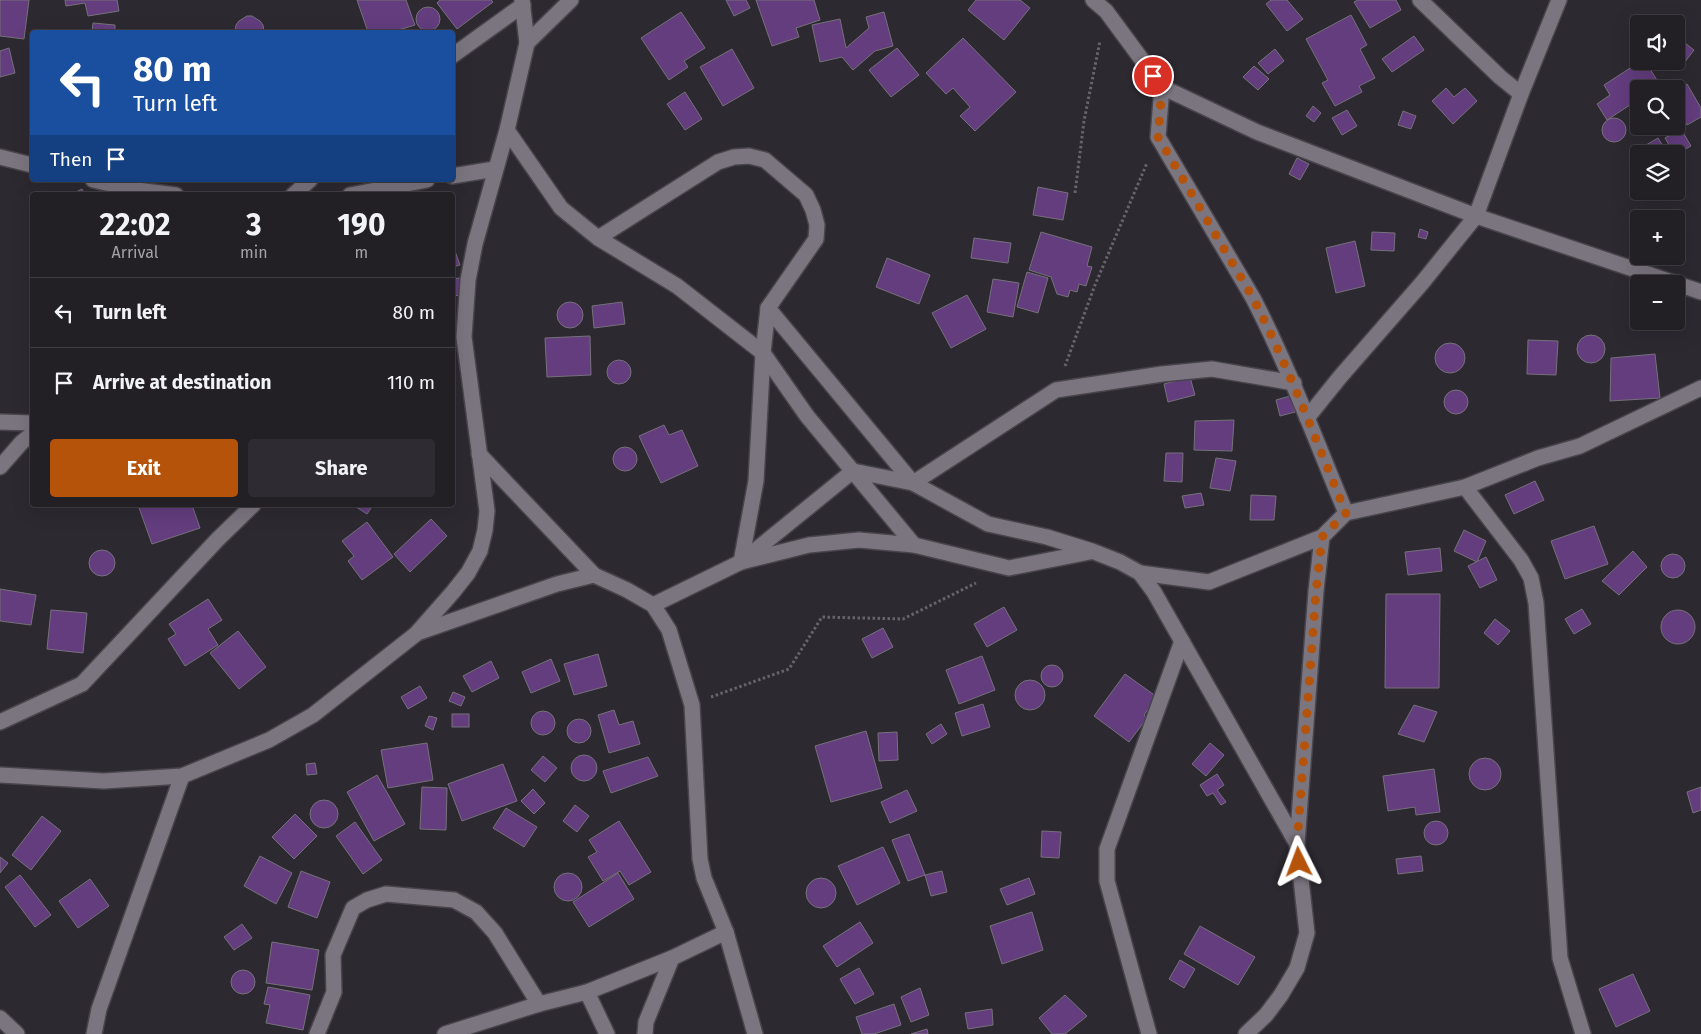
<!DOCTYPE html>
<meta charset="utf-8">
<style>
body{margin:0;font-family:"Fira Sans",sans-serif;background:#2e2c32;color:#f1f3f6;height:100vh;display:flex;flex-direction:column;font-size:19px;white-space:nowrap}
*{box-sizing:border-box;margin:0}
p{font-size:16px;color:#a2a2a7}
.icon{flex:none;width:28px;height:28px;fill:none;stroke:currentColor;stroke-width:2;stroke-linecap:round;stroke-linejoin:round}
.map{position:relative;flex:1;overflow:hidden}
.details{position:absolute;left:30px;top:192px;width:425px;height:315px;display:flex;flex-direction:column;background:#221f25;border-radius:5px;box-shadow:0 5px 20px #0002,0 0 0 1px #3f3d42}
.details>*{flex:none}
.hud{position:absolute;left:30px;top:30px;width:425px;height:152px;border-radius:5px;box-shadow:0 5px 20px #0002,0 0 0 1px #3f3d42;background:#1a4fa0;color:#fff;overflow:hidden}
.buttons{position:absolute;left:1630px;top:15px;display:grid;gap:10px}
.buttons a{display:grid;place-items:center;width:55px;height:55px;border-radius:5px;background:#221f25;box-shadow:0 5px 20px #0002,0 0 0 1px #3f3d42;font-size:25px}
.pin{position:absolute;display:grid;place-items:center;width:42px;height:42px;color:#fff;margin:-21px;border:2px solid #fff;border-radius:50%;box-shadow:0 1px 5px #0007}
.me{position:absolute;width:55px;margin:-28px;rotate:357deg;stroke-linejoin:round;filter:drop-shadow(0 0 4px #0008)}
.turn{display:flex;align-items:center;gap:18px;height:105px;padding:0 20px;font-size:22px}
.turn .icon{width:65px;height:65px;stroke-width:2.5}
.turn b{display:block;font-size:35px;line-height:42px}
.then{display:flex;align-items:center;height:48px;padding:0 20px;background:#0003;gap:10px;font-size:19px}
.eta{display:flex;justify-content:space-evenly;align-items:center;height:85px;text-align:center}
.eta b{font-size:30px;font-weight:700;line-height:35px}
.action{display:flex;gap:10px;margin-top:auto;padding:10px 20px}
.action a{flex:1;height:58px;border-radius:5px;background:#b45309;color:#fff;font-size:20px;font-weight:700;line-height:58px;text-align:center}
.action a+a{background:#2e2c32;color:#f1f3f6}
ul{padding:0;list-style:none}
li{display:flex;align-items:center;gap:15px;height:70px;padding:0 20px;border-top:1px solid #3f3d42}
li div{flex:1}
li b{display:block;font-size:19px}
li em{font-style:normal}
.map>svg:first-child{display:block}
.building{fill:#633d7e;stroke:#76717a}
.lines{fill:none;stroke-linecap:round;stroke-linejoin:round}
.minor-casing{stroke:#48444b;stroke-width:18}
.path{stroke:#67646b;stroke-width:3;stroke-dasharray:2.5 2.5;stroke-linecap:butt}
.minor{stroke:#7b757f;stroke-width:15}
.route{stroke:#b45309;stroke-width:9;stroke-dasharray:0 16.2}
</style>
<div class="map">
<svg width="1701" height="1034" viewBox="0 0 1701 1034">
<rect width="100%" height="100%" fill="#2d2931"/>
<!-- building -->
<g class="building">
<polygon points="0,0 29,0 24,39 0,36"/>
<polygon points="65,0 117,0 119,11 88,16 85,3 66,6"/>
<polygon points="357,0 406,0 415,25 392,32 368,32"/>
<polygon points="440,0 491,0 493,2 457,29 437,3"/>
<polygon points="726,0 746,0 750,8 734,16"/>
<polygon points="756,0 814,0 820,20 796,28 799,37 772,46"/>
<polygon points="976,0 1020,0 1030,8 1004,40 968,10"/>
<polygon points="1271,0 1287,0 1303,19 1287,31 1266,4"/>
<polygon points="1358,0 1396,0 1401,10 1370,28 1354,2"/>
<circle cx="428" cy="19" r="12"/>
<polygon points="681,12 705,48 684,61 688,67 669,80 641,38"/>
<polygon points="884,12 893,46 875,51 853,70 842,57 820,62 812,25 840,19 846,48 869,28 866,17"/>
<polygon points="1351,15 1367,45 1360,49 1375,78 1359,86 1362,92 1335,106 1322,83 1328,80 1306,39"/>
<polygon points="247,16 252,16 260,21 263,25 264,32 235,32 236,25 239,21"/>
<polygon points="1653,17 1661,24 1648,24"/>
<polygon points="93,23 115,25 115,32 92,32"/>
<polygon points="1414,36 1424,50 1392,72 1382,59"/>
<polygon points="1676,36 1694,50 1681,67 1673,61 1676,61"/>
<polygon points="963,38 1016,92 975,131 960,116 970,107 953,88 946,94 926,73"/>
<polygon points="9,48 15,73 0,77 0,51"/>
<polygon points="897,48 919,75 891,97 869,70"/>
<polygon points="732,49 754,88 723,106 700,67"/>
<polygon points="1275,49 1284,61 1268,74 1258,63"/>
<polygon points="1641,61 1645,61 1660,85 1655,89 1639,89 1639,99 1607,120 1597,104 1610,95 1604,85"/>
<polygon points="1254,66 1269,79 1258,90 1243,77"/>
<polygon points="1687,84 1701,108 1701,117 1687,125 1676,106 1676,90"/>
<polygon points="1446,88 1454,97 1465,88 1477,101 1453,124 1432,101"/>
<polygon points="685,92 702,119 685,130 667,104"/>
<polygon points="1313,106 1321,113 1314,122 1306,116"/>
<polygon points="1347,110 1357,126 1342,135 1332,118"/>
<polygon points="1403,111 1416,116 1411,129 1398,125"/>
<circle cx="1614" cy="130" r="12"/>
<polygon points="1681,129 1691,146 1676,154 1674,154 1665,138"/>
<polygon points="1658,138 1668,154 1639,154 1639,159 1634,152"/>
<polygon points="1297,158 1309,164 1300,180 1289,174"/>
<polygon points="1038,187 1068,193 1063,220 1033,215"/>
<polygon points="82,189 85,195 70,195"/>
<polygon points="1420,229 1428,232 1426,239 1418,237"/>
<polygon points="1041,232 1092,247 1087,266 1092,267 1086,286 1079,284 1077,292 1070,290 1068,297 1057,294 1051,277 1029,270"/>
<polygon points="1372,232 1395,233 1394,251 1371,250"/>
<polygon points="974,238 1011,243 1008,263 971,258"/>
<polygon points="1355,241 1365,286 1336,293 1326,248"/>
<polygon points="452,243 460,265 452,267"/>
<polygon points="887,258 930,275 919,304 876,287"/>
<polygon points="1027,272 1048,278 1038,313 1017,307"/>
<polygon points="460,278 462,295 452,296 452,279"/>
<polygon points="993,279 1019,283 1013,317 987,312"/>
<polygon points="967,295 986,329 951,348 932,313"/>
<circle cx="570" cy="315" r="13"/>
<polygon points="622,302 625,324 594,328 592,306"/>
<circle cx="1591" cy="349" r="14"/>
<polygon points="590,336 591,375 547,377 545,338"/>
<polygon points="1528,340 1558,341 1556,375 1527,374"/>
<circle cx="1450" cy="358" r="15"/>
<polygon points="1655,354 1660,398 1610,401 1611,358"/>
<circle cx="619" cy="372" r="12"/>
<polygon points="1190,377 1195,395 1168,402 1164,384"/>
<circle cx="1456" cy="402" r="12"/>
<polygon points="1290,396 1295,412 1280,416 1276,400"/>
<polygon points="1234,420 1232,451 1194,450 1195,421"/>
<polygon points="664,425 669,435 682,430 698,466 661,483 639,436"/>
<circle cx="625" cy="459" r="12"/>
<polygon points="1166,453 1183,453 1182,482 1164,481"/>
<polygon points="1216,458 1236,461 1230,491 1210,488"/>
<polygon points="1535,481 1544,500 1514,514 1505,495"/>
<polygon points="1201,493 1204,505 1185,508 1182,496"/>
<polygon points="1251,495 1276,496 1274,520 1250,520"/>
<polygon points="138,505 192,505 200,528 152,544"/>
<polygon points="353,505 373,505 367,514"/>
<polygon points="431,519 447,536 410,572 394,554"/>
<polygon points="367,522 393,557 362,580 348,561 354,556 342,541"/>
<polygon points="1594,526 1608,564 1565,579 1551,541"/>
<polygon points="1464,530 1486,541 1477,562 1454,551"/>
<polygon points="1440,548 1442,571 1408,575 1405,552"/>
<circle cx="102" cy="563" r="13"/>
<polygon points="1633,551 1647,567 1619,595 1602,581"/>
<circle cx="1673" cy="566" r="12"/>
<polygon points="1486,557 1497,580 1480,588 1468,566"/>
<polygon points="0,589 36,595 31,625 0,621"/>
<polygon points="1386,594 1440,594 1439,688 1385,688"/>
<polygon points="208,599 222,620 208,629 218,645 185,666 168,639 176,634 169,624"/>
<polygon points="1004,607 1017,630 987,647 974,624"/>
<polygon points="1582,609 1591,624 1574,634 1565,619"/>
<circle cx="1678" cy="627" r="17"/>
<polygon points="51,610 87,613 83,653 47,649"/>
<polygon points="1495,619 1510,631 1498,645 1484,633"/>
<polygon points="883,628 893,647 872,658 862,639"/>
<polygon points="238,631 266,667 239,689 210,653"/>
<polygon points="598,654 607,686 574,695 564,664"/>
<polygon points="982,656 995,690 959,704 946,670"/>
<polygon points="551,659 560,681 531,693 522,672"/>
<polygon points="491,661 499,678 472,692 463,676"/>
<circle cx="1052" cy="676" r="11"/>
<polygon points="1125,674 1157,697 1144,715 1147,718 1129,742 1094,716"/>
<circle cx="1030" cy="695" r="15"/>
<polygon points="420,686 427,698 408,709 401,697"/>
<polygon points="453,692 465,697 461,706 449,701"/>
<polygon points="983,704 990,727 962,736 955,713"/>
<polygon points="1414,705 1437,712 1424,742 1398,734"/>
<polygon points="614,710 619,725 633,721 640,744 609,753 598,715"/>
<circle cx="543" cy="723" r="12"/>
<rect x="452" y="714" width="17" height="13"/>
<polygon points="429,716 437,718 433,730 425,726"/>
<circle cx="579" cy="731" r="12"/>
<polygon points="941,724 947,734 932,744 926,734"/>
<polygon points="866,731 882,788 831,802 815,746"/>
<polygon points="897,732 898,760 879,761 878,733"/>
<polygon points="427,743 433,780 388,788 381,750"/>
<polygon points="1210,743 1224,755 1206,776 1192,764"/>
<circle cx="584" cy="768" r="13"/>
<polygon points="543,756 557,768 545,782 531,770"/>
<polygon points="648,757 658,776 611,793 603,771"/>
<circle cx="1485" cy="774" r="16"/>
<polygon points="315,763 317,774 307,775 306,764"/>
<polygon points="503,764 517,801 462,821 448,784"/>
<polygon points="1434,769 1440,812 1416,815 1415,807 1388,811 1383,776"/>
<polygon points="1217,774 1224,785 1217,790 1226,802 1221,805 1213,793 1207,796 1200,785"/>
<polygon points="377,775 405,824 374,841 347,792"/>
<polygon points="422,787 447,788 446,830 420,829"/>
<polygon points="1701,787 1701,810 1693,813 1687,792"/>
<polygon points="533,789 545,803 534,814 521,801"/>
<polygon points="907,790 917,811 890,823 881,802"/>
<circle cx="324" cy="814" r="14"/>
<polygon points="575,805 589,816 577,832 563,821"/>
<polygon points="506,808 537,827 524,847 493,828"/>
<polygon points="295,814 317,836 294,859 272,837"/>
<polygon points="42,816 61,831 31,870 12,855"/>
<polygon points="619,821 651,872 629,885 620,871 603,881 588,857 597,852 589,840"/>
<circle cx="1436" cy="833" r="12"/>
<polygon points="355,822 382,860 363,874 336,836"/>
<polygon points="1042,831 1061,832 1059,858 1041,857"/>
<polygon points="909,834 925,875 908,881 892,840"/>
<polygon points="883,847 900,883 857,905 838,866"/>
<polygon points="260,856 292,873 276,904 244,886"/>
<polygon points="1421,856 1423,871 1398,874 1396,859"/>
<polygon points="0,857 8,863 0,873"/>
<polygon points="301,871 330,882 317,918 288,907"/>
<polygon points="942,871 947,892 931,896 925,875"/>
<circle cx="568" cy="887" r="14"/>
<polygon points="618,873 634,899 589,927 573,902"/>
<polygon points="20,875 51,915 35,927 5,887"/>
<polygon points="1029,878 1035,894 1007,905 1000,889"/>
<circle cx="821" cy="893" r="15"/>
<polygon points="90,879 109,906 78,928 59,901"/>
<polygon points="1032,912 1043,950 1002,964 990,926"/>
<polygon points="860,922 873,943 837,967 823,946"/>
<polygon points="242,924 252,938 234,950 224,937"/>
<polygon points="1200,926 1255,957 1238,985 1184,954"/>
<polygon points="272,942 319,950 312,990 266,983"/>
<polygon points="1180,960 1195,969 1184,988 1169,979"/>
<polygon points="859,968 874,994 855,1004 840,979"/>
<circle cx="243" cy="982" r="12"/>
<polygon points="1633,974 1650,1011 1616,1027 1599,989"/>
<polygon points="268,987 310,995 303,1030 266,1023 270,1005 264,1004"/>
<polygon points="920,988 929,1015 911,1022 901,997"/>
<polygon points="1065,995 1087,1016 1065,1034 1052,1034 1039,1018"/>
<polygon points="894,1004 901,1025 874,1034 862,1034 856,1017"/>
<polygon points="992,1009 993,1025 968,1029 965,1013"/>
<polygon points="927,1029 928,1034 911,1034"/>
</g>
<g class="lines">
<defs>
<g id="minor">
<path d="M1093 0 1106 11 1162 87 1158 137 1253 298C1289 368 1316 441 1346 513"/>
<polyline points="1420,0 1500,77 1521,94"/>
<polyline points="527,43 571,0"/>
<polyline points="452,56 523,5"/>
<polyline points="1162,87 1257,132 1476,216 1701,292"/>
<polyline points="507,130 561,208 598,238 677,286 763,353 807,416 914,545"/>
<polyline points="0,157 32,165"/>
<polyline points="452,176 495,169"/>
<polyline points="93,180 137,190 176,195"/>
<polyline points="293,195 310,180"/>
<polyline points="350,195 427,180"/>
<polyline points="598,238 718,162 734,157 749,156 765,160 806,195 813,210 817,225 816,239 768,308 763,353 756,481 741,562"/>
<polyline points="768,308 913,483 988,524 1047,537 1092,551 1120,562 1140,573 1154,592 1297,844"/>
<polyline points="1307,418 1340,377 1422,283 1476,216 1521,94 1559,0"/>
<polyline points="0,422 32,423"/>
<polyline points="479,454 594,575 627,590 653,605 669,630 692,705 700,859 704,878 726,932 755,1034"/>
<polyline points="0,467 22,442 32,434"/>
<polyline points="1465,487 1521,560 1531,578 1536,603 1560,958 1583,1034"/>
<polyline points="741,562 853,471 913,483 1056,390 1162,374 1212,369 1294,383"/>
<polyline points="1140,573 1209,582 1322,537 1346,513 1465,487 1538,458 1580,446 1701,388"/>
<polyline points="653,605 741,562 809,545 859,540 914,545 1009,568 1090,552"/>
<polyline points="420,632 557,584 594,575"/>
<polyline points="0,722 82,684 218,539 253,505"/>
<polyline points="0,775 104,781 182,776 269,740 313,715 416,634 453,592 468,573 480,551 485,530 487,511 464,337 468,280 475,244 507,130 527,43 522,0"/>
<polyline points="587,992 607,1034"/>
<polyline points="0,1018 17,1034"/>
<polyline points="94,1034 99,1009 182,776"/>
<polyline points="317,1034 334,992 333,955 353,908 367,900 386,894 454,900 476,912 495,933 539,1004"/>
<polyline points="445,1034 539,1004 587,992 672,958 726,932"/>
<polyline points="645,1034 646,1022 672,958"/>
<polyline points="1149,1034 1107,881 1107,849 1182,641"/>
<polyline points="1246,1034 1266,1015 1281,995 1297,968 1307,933 1297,844 1316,591 1322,537"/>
</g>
</defs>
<!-- minor casing -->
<use href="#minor" class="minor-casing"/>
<!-- path -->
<g class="path">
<polyline points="1075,193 1084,121 1100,41"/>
<polyline points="1065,366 1095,285 1147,163"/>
<polyline points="711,697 789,669 822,617 903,619 976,583"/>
</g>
<!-- minor -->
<use href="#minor" class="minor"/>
</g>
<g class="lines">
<!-- route -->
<path class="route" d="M1153 76 1162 87 1158 137 1253 298C1289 368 1316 441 1346 513L1322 537 1316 592 1297 844 1299 862"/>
</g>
</svg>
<div class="buttons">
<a><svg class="icon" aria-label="sound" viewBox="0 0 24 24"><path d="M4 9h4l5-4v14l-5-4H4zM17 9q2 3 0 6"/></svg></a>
<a><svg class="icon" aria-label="search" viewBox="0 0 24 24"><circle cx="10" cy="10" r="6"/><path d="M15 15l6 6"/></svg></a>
<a><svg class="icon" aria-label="layers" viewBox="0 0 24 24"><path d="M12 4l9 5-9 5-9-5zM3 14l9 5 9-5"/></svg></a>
<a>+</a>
<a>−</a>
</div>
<div class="pin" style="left:1153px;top:76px;background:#d93025"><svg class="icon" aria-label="arrive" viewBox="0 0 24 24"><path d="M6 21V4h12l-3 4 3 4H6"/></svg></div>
<svg class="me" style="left:1299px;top:862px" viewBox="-20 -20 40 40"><path d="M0-17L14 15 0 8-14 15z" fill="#b45309" stroke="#fff" stroke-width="4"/></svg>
<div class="hud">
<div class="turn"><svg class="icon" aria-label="left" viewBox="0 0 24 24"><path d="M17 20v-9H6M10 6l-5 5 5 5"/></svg><div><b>80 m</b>Turn left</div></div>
<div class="then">Then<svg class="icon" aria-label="arrive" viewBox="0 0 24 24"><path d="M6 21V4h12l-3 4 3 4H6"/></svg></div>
</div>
<section class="details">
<div class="eta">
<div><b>22:02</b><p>Arrival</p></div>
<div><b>3</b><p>min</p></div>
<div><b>190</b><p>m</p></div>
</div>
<ul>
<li><svg class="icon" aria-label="left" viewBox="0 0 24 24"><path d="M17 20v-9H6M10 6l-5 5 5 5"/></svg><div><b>Turn left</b></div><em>80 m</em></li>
<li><svg class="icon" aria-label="arrive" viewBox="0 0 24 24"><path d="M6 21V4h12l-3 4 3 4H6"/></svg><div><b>Arrive at destination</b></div><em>110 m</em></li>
</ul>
<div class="action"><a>Exit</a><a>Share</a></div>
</section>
</div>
